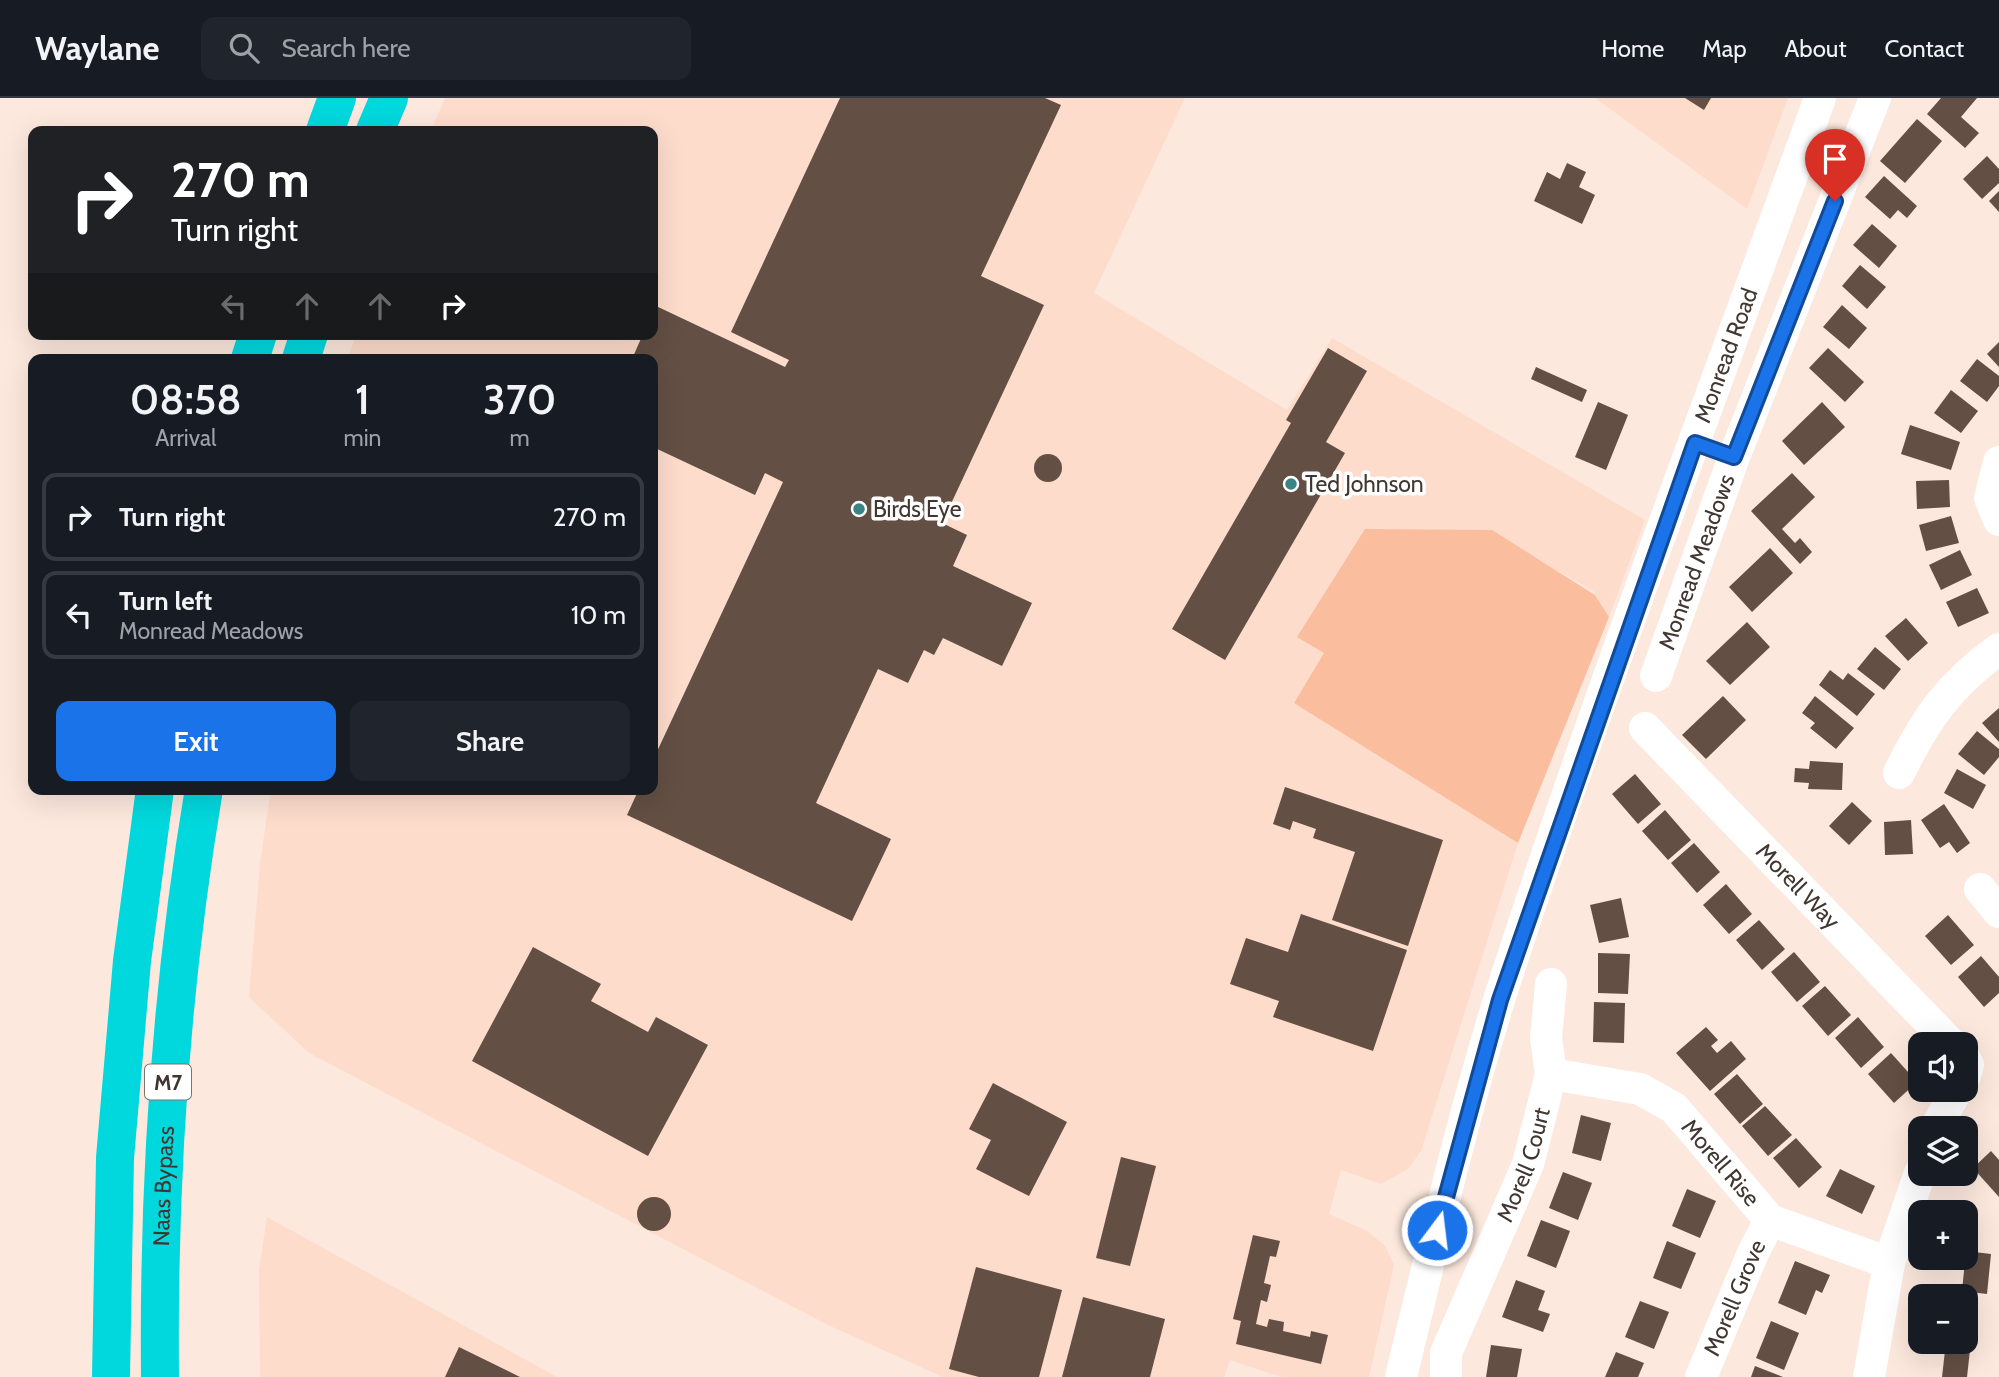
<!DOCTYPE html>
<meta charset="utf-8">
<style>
body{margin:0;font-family:Cabin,sans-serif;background:#20242c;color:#f1f3f6;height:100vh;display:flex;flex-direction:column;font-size:26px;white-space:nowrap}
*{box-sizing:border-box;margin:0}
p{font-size:23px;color:#9ea1a6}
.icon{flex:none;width:38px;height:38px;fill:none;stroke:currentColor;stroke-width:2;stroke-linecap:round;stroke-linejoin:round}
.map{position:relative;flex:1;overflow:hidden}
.side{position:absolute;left:28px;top:256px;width:630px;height:441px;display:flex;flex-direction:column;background:#171b24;border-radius:14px;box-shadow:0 7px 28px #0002}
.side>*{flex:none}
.banner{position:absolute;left:28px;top:28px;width:630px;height:214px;border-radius:14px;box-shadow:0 7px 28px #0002;background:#202124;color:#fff;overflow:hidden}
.tools{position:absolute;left:1908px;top:934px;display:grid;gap:14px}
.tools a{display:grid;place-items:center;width:70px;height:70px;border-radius:14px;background:#171b24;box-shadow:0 7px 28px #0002;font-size:35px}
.pin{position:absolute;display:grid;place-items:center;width:60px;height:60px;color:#fff;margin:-72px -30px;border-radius:50% 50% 50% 0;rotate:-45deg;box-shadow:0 0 7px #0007}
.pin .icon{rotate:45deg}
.me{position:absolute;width:77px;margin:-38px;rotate:15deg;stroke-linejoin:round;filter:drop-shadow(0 0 5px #0008)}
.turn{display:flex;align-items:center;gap:24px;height:147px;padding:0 28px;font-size:32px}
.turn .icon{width:91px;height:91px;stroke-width:2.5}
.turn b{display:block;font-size:49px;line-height:60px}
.lanes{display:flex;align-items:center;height:66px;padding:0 28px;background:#0003;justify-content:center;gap:35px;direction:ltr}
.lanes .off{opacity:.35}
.eta{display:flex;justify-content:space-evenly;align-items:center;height:119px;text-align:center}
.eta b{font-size:42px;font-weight:600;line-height:49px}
.primary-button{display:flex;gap:14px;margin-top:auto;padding:14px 28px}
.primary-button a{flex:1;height:80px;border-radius:14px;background:#1a73e8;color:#fff;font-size:28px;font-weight:600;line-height:80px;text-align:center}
.primary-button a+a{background:#20242c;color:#f1f3f6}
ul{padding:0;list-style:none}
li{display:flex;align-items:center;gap:21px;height:88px;margin:0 14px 10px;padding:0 14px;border:4px solid #363941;border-radius:14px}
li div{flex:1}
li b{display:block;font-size:26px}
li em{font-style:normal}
header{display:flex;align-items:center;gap:42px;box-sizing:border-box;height:98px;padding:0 35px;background:#171b24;border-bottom:2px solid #363941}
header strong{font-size:33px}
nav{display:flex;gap:38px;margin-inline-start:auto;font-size:24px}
.search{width:490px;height:63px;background:#20242c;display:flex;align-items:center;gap:18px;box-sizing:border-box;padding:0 24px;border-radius:14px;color:#9ea1a6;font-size:26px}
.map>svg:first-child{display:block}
.built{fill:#fddccc}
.green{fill:#fabd9e}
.building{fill:#634f44}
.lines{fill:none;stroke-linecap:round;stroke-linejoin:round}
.minor{stroke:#fff;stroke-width:32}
.highway{stroke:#00d8dd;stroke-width:38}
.route-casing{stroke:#114b97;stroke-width:18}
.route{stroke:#1a73e8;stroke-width:12}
.poi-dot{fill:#3b8385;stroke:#fff;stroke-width:2.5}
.labels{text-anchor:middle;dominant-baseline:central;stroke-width:7;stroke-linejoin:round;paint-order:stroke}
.shield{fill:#fff;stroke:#7a7370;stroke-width:2}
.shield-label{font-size:21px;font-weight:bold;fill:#413732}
.street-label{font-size:23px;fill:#413732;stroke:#fff}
.poi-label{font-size:23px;fill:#413732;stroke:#fff;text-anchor:start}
</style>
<header>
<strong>Waylane</strong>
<div class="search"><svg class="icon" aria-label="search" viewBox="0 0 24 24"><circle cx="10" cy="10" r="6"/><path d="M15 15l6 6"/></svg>Search here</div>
<nav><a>Home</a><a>Map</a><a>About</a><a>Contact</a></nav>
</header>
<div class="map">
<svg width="1999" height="1279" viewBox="0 0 1999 1279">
<rect width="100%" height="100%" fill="#fce8dd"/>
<!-- built -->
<g class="built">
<polygon points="445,0 1185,0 1094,195 1287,312 1332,240 1645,422 1609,519 1593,493 1491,434 1298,538 1324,555 1294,605 1518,745 1421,1053 1408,1071 1381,1086 1341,1072 1329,1116 1367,1133 1385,1148 1394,1167 1369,1279 1281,1279 1230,1262 1224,1279 943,1279 828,1227 309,955 249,899 260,765 271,691 653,691 653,261 348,261 356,236 653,236 653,33 431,33"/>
<polygon points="1595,0 1788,0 1747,111"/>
<polygon points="267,1119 557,1279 260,1279 259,1171"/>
</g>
<!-- green -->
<polygon class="green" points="1365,431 1492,432 1595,497 1609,519 1518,745 1294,605 1324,555 1297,539"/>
<!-- building -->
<g class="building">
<polygon points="840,0 1045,0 1061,7 981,178 1044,207 942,425 967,437 953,468 1032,505 1002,568 943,540 934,557 924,552 908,585 878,571 816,705 891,741 852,823 627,717 639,691 653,691 653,662 783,384 765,375 755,397 653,349 653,261 632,261 643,236 653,236 653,216 656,208 785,269 789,262 731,234"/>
<polygon points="1685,0 1711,0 1704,12"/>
<polygon points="1977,0 1961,19 1979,35 1965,50 1927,16 1941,0"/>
<polygon points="1917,21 1942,43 1905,85 1880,63"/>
<polygon points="1987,58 1999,71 1999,85 1982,101 1963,81"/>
<polygon points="1567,65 1586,74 1579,89 1595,97 1582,126 1534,103 1547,74 1560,81"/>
<polygon points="1884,78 1917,108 1907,120 1898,112 1890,121 1865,99"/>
<polygon points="1999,93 1999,114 1989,103"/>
<polygon points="1872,126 1897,148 1879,170 1853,147"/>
<polygon points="1860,167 1886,189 1867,211 1842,188"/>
<polygon points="1842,207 1867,230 1849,251 1823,229"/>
<polygon points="1999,244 1999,269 1987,256"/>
<polygon points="1328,250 1367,273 1326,344 1345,355 1225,562 1172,531 1291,325 1286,322"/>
<polygon points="1828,250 1864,284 1845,304 1809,270"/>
<polygon points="1977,261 1999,278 1999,288 1987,304 1960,283"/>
<polygon points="1536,269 1587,292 1582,304 1531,281"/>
<polygon points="1951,292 1978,313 1961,335 1934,315"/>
<polygon points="1598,304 1628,317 1606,372 1575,359"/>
<polygon points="1822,304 1845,329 1804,367 1782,343"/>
<polygon points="1910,327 1960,344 1951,372 1901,356"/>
<circle cx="1048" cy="370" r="14"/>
<polygon points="1792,375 1815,399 1782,431 1795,445 1800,440 1812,454 1800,466 1751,413"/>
<polygon points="1949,382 1950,409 1917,411 1916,383"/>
<polygon points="1951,418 1959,445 1926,453 1919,427"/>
<polygon points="1770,450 1793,475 1752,514 1729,489"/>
<polygon points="1960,452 1972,477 1941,492 1929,467"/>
<polygon points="1977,490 1989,515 1958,529 1946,504"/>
<polygon points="1906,520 1928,545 1908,563 1885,538"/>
<polygon points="1747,524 1770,549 1730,587 1706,563"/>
<polygon points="1875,549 1901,571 1884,592 1857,571"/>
<polygon points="1830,572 1843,582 1848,575 1875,596 1857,618 1819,587"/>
<polygon points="1723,598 1746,622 1706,661 1682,637"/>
<polygon points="1815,598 1854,630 1836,651 1810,630 1815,625 1802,615"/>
<polygon points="1999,610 1999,644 1982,625"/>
<polygon points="1977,633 1999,651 1999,659 1984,677 1958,656"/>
<polygon points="1810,663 1843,665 1842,692 1808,691 1809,685 1794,684 1795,670 1809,671"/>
<polygon points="1957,671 1986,687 1973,711 1944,695"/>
<polygon points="1635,676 1661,706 1638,726 1612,696"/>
<polygon points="1285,689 1443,742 1408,848 1332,822 1355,754 1313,740 1316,731 1293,723 1290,732 1273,726"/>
<polygon points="1852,704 1872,723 1849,747 1829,728"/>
<polygon points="1944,706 1970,745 1957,755 1949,744 1940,750 1921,722"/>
<polygon points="1665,712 1691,742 1668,762 1642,733"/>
<polygon points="1911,722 1913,756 1885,757 1884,724"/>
<polygon points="1694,745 1720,774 1697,795 1671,765"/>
<polygon points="1726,786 1752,816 1729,836 1703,807"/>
<polygon points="1621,800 1629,839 1599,845 1590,807"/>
<polygon points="1301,816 1407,852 1373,953 1273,919 1279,903 1230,886 1246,840 1288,854"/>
<polygon points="1948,817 1974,847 1951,867 1925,838"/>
<polygon points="1759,822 1785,851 1762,872 1736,842"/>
<polygon points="533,849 601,886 591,903 648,934 656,919 708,947 648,1058 472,963"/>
<polygon points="1794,854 1820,884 1797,904 1771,874"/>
<polygon points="1598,855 1630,856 1628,896 1598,895"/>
<polygon points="1981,858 1999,879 1999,895 1984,909 1958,879"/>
<polygon points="1825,888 1851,917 1828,938 1802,908"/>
<polygon points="1594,904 1625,905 1624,945 1593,944"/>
<polygon points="1858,919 1884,949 1861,970 1835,940"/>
<polygon points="1706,929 1718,942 1711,948 1717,955 1731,943 1746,961 1710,993 1676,955"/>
<polygon points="1891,955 1917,984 1894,1005 1868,976"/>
<polygon points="1737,976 1763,1006 1740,1026 1714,996"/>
<polygon points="993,985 1067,1024 1029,1098 976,1071 991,1042 969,1031"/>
<polygon points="1765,1008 1792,1037 1768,1058 1742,1028"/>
<polygon points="1581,1017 1611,1025 1601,1063 1572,1055"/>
<polygon points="1796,1040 1822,1069 1799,1090 1773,1060"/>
<polygon points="1991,1053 1999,1062 1999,1099 1973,1070"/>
<polygon points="1121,1059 1156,1068 1130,1168 1096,1160"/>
<polygon points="1840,1071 1875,1088 1862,1116 1826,1098"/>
<polygon points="1563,1074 1592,1085 1578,1122 1549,1110"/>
<polygon points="1687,1091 1716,1103 1700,1140 1672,1128"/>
<circle cx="654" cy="1116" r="17"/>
<polygon points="1541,1122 1570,1133 1556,1170 1527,1158"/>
<polygon points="1253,1137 1280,1143 1276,1159 1270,1158 1264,1185 1271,1187 1267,1204 1261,1202 1256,1226 1267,1229 1269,1221 1284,1224 1283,1233 1310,1239 1311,1233 1328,1237 1321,1266 1236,1246 1241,1223 1233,1221"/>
<polygon points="1667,1143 1696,1155 1681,1191 1653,1180"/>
<polygon points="1966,1153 1991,1156 1987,1196 1962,1193"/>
<polygon points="1795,1163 1830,1177 1822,1195 1816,1192 1806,1217 1778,1205"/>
<polygon points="976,1169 1062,1192 1039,1279 979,1279 949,1271"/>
<polygon points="1516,1182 1545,1193 1538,1212 1550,1216 1543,1234 1502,1219"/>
<polygon points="1083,1199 1165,1221 1150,1279 1062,1279"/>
<polygon points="1965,1200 1977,1201 1972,1241 1965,1240"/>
<polygon points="1640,1203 1669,1214 1654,1251 1625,1239"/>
<polygon points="1771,1223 1799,1235 1784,1272 1756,1260"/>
<polygon points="1971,1243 1967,1279 1942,1279 1946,1244"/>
<polygon points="1491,1247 1522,1251 1517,1279 1486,1279"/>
<polygon points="459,1249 520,1279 445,1279"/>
<polygon points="1616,1254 1644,1265 1638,1279 1605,1279"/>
<polygon points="1755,1268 1783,1279 1751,1279"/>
</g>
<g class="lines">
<!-- minor -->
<g class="minor">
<polyline points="1999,364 1990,400 1999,422"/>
<path id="s1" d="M1656 578 1734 359 1875 0"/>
<path id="s2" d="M1645 630 1952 947"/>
<path d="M1899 675C1926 620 1949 587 1999 551"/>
<polyline points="1980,791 1999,814"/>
<polyline points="1965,961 1968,967 1965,978"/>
<path id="s3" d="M1551 976 1640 991 1674 1010 1770 1122 1889 1165"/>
<polyline points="1935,1031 1957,992"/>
<path id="s4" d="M1401 1279C1432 1152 1461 1024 1500 899 1597 597 1712 299 1820 0"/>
<path id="s5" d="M1446 1279V1255L1528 1066 1551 976 1546 940 1551 886"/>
<path id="s6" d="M1701 1279 1753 1155 1770 1122"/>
<polyline points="1869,1279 1889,1165 1920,1075"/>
</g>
<!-- highway -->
<g class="highway">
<polyline points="325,33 337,0"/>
<polyline points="375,33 389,0"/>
<polyline points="250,261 258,236"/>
<polyline points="301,261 309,236"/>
<polyline points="111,1279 115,1060 132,863 155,691"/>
<path id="s7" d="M160 1279C158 1082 171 886 204 691"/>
</g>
</g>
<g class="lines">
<defs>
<polyline id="route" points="1437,1132 1500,902 1695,345 1734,359 1835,103"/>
</defs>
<!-- route casing -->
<use href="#route" class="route-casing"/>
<!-- route -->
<use href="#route" class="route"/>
</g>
<!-- markers -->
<g class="poi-dot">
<circle cx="1291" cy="386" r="7"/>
<circle cx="859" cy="411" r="7"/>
</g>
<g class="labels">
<!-- shield labels -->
<rect class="shield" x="145" y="966.5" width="46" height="35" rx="5"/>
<g class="shield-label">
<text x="168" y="984">M7</text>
</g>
<!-- street labels -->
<g class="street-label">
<text stroke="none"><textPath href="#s4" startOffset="1073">Monread Road</textPath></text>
<text stroke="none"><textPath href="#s1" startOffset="121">Monread Meadows</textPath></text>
<text stroke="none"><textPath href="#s2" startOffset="220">Morell Way</textPath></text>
<text stroke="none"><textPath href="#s3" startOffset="201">Morell Rise</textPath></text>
<text stroke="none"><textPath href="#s5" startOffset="228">Morell Court</textPath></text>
<text stroke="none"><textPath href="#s7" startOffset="191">Naas Bypass</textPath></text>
<text stroke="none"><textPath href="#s6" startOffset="86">Morell Grove</textPath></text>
</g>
<!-- poi labels -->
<g class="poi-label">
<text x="1305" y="386">Ted Johnson</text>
<text x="873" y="411">Birds Eye</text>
</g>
</g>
</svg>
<div class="tools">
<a><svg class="icon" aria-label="sound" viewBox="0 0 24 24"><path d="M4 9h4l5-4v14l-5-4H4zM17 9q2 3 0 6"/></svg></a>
<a><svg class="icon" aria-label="layers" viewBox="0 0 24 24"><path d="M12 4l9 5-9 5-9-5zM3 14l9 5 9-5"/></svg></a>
<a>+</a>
<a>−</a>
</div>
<div class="pin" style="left:1835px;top:103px;background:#d93025"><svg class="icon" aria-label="arrive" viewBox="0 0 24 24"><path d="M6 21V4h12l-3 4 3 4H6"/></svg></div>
<svg class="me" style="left:1437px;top:1132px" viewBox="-20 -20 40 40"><circle r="17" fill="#1a73e8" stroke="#fff" stroke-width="3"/><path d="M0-11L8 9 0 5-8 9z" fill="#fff"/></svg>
<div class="banner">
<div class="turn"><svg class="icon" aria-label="right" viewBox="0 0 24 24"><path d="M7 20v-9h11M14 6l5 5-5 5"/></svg><div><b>270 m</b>Turn right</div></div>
<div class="lanes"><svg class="icon off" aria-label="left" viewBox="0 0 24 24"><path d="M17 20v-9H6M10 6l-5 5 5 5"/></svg><svg class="icon off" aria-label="ahead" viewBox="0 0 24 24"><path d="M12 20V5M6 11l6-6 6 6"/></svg><svg class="icon off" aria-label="ahead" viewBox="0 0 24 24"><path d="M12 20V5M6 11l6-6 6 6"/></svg><svg class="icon" aria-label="right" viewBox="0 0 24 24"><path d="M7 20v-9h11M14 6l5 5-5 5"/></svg></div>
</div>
<section class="side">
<div class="eta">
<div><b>08:58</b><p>Arrival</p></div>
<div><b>1</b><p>min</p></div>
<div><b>370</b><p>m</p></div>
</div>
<ul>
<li><svg class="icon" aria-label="right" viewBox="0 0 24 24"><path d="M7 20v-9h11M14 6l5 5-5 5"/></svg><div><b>Turn right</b></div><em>270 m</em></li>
<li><svg class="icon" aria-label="left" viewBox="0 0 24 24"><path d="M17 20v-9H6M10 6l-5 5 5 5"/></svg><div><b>Turn left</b><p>Monread Meadows</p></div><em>10 m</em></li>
</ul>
<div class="primary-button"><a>Exit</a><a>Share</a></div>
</section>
</div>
